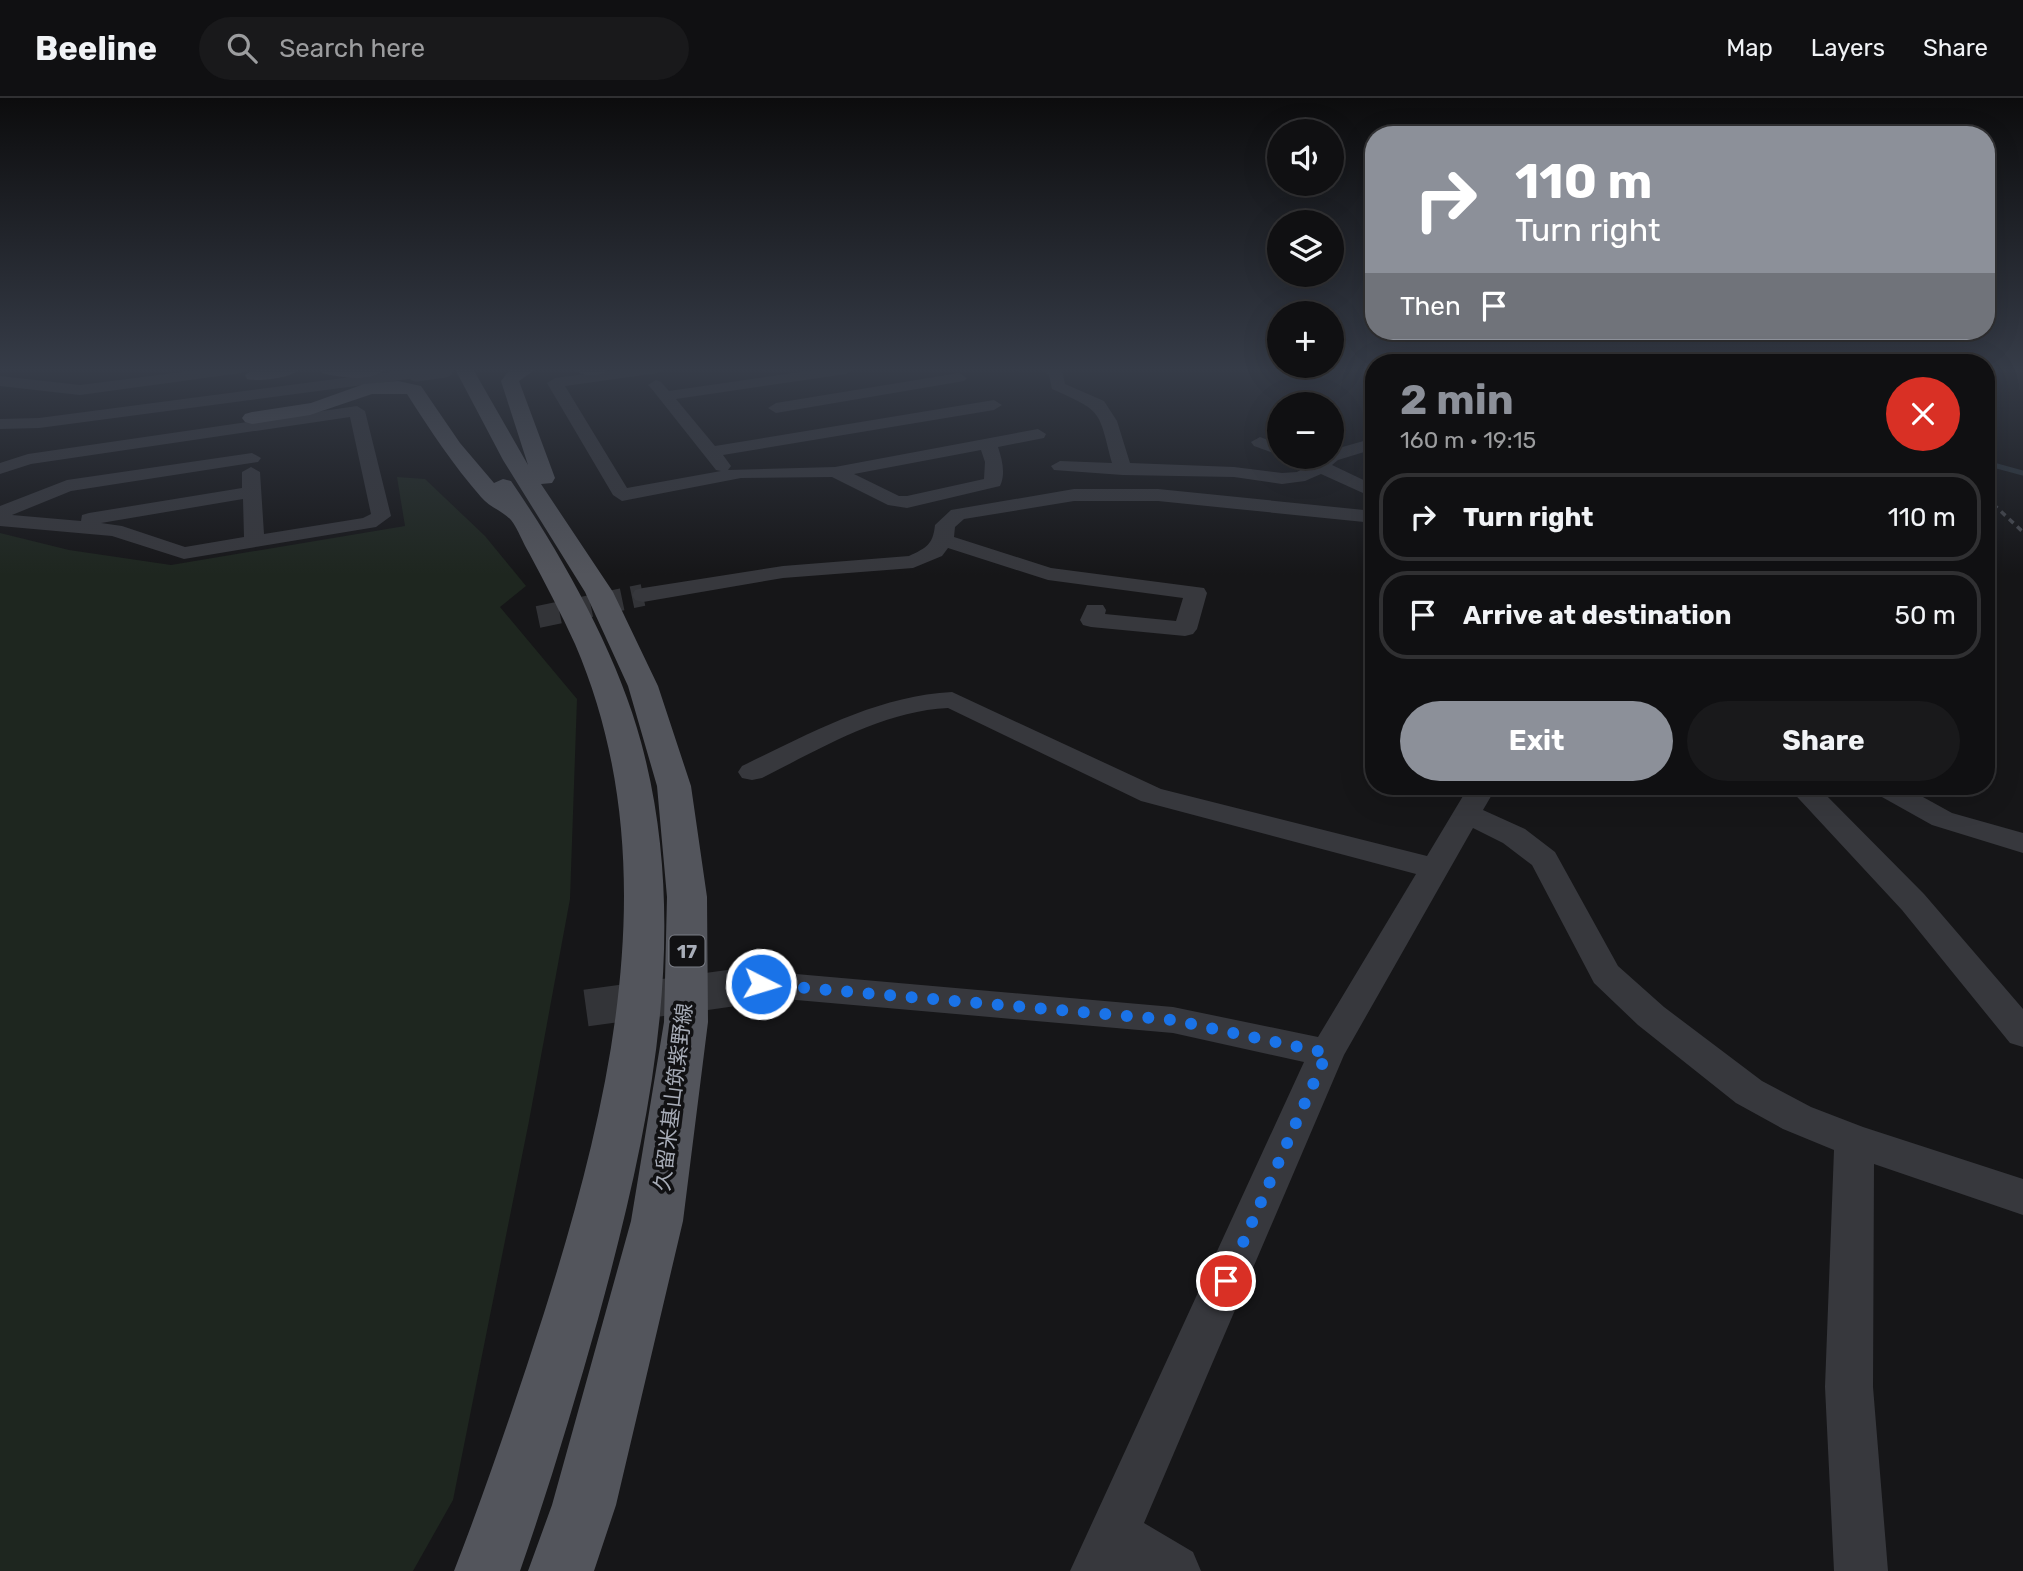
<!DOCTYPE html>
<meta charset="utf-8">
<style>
body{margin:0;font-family:Rubik,"Noto Sans JP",sans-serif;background:#19191b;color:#f1f3f6;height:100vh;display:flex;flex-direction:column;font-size:26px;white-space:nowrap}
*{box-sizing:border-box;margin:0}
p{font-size:23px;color:#9c9d9f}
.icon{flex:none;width:38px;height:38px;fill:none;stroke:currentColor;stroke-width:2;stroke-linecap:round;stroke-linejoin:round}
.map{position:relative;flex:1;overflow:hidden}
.details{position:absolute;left:1365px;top:256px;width:630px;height:441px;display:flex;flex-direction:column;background:#101012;border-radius:28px;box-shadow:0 7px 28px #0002,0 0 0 2px #303032}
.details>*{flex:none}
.hud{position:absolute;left:1365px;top:28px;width:630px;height:214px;border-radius:28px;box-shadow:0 7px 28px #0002,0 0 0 2px #303032;background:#8c9099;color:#fff;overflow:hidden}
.buttons{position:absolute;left:1267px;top:21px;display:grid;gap:14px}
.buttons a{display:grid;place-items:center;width:77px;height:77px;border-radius:50%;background:#101012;box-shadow:0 7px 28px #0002,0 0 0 2px #303032;font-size:35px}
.pin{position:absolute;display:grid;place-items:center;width:60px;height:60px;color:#fff;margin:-30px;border:4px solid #fff;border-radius:50%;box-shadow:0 2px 7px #0007}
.me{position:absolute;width:77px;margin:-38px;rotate:95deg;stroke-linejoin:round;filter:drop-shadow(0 0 5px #0008)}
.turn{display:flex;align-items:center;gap:24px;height:147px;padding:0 35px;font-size:32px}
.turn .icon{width:91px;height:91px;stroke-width:2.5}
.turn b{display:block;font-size:49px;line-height:60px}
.then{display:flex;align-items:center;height:66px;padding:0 35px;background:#0003;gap:14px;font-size:26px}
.round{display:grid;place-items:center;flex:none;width:74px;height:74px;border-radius:37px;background:#19191b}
.headline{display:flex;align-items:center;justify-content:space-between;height:119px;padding:0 35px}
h1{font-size:42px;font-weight:700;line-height:52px;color:#8c9099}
.action{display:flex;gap:14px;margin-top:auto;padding:14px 35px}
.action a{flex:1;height:80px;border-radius:42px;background:#8c9099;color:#fff;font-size:28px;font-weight:700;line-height:80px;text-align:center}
.action a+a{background:#19191b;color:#f1f3f6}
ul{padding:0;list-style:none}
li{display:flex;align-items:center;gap:21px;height:88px;margin:0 14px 10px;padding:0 21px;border:4px solid #303032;border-radius:28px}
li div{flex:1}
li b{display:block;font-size:26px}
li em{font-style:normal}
header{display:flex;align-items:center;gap:42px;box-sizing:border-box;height:98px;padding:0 35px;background:#101012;border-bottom:2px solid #303032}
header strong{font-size:33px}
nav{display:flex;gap:38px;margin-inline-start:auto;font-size:24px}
.search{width:490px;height:63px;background:#19191b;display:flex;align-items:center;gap:18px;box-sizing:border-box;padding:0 24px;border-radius:38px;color:#9c9d9f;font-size:26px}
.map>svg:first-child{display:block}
.green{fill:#1e261f}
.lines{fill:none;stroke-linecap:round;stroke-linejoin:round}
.stream{stroke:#2c353c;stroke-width:5}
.minor-tunnel-far1{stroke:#333438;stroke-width:22;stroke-dasharray:22 10;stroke-linecap:butt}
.minor-tunnel{stroke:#333438;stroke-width:37;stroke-dasharray:37 18;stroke-linecap:butt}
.minor{fill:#37383d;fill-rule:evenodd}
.major{fill:#53555c;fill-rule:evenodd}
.rail-far1{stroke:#4a4c52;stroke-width:2.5;stroke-dasharray:5 4.5;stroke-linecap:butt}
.rail{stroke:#4a4c52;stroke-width:3.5;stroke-dasharray:6 5;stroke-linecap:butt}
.minor-bridge{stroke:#37383d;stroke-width:17}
.route{stroke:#1a73e8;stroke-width:12;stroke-dasharray:0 21.6}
.labels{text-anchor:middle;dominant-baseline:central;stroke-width:7;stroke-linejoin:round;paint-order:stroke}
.shield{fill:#111113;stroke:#7b7e86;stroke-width:2}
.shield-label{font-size:19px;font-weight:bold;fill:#a8adb8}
.street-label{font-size:21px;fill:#a8adb8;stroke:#111113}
</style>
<header>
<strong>Beeline</strong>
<div class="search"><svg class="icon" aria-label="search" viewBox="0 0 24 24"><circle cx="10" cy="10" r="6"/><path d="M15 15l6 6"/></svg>Search here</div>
<nav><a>Map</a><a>Layers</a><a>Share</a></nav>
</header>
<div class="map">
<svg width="2023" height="1473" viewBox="0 0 2023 1473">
<rect width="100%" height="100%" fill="#161618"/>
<!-- green -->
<polygon class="green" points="397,379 425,381 485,438 526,488 500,509 577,601 570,801 529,1023 453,1402 413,1473 0,1473 0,435 69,452 171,467 405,428"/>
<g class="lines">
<!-- stream -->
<polyline class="stream" points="1986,365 2023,375"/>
<!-- minor-tunnel-far1 -->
<polyline class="minor-tunnel-far1" points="538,519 643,497"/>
<!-- minor-tunnel -->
<polyline class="minor-tunnel" points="586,910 761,886"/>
<!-- minor -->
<g class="minor">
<polygon points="206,271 248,271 241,275 80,297 0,288 0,278 80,287"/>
<polygon points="412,271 421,272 424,275 416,280 39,330 0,331 0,321 39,320"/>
<path d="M625 271H665L658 275 565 288 627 390 721 373 716 372 651 290 648 287 656 282 661 284 669 293 821 271 853 272 846 276 676 301 715 348 994 302 1002 307 994 312 723 357 731 368 728 372 835 369 1038 331 1046 336 1044 340 998 349C1002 361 1006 376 1000 388L907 410 888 407 832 379 741 380 622 403 613 397 547 285 555 280ZM981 352 985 364 984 381 907 398H899L854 376Z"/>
<path d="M1041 271 1062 272 1065 286 1104 303 1117 323 1130 365 1234 369 1282 375 1297 374 1306 369 1298 365 1297 359H1332V352L1374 340V351L1338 362 1332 367 1374 387V400L1321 376 1305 383 1282 386 1234 379 1123 377 1054 372 1051 368 1060 363 1112 365C1098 311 1103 314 1052 291L1049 277Z"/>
<polygon points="959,275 967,280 964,283 776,315 768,310 776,305"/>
<path d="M357 308 365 313 391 418 376 429 184 461 112 438 0 428V408L67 382 252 355 261 360 258 364 71 393 12 417 81 423 82 417 89 415 242 390V374L251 369 260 374 264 436 363 420 371 416 350 319 31 366 0 376V365L28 356ZM243 401 244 439 185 449 122 428 101 425Z"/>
<polygon points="1260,339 1279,346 1279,357 1254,348 1251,344"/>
<path d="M1074 391H1158L1374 413V425L1158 403H1074L964 421 955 429 954 439 1051 470 1204 490 1207 495 1197 531 1193 536 1185 538 1091 529 1083 527 1080 522 1087 507H1103L1106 512 1105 516 1176 523 1183 500 1048 482 948 450 942 458 913 470 783 480 643 504 635 502 632 497 635 492 643 490 783 468 909 458C926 450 933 447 935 427L951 412Z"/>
<path d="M952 594 1161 691 1427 758 1469 688H1497L1483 712 1525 731 1555 754 1618 868 1664 909 1762 983 1811 1009 1863 1029 2023 1081V1117L1874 1066 1873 1289 1888 1473H1834L1825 1289 1834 1052 1783 1031 1736 1005 1638 927 1594 885 1532 767 1503 745 1473 730 1344 957 1144 1425 1193 1454 1201 1473H1070L1304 964 1173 935 761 899 749 895 744 886 749 877 761 873 1173 909 1318 939 1416 776 1141 703 948 610C882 613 820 651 762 680L752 682 742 680 738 674 742 668C809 636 876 598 952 594Z"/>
<polygon points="1787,688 1817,688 1924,796 2023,911 2023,949 2010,945 1902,812"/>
<polygon points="1869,688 1903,688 1952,715 2023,735 2023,755 1932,727 1873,694"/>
</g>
<!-- major -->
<g class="major">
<path d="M254 271H300C291 280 260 284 247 281L245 277Z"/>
<path d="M320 271H385C372 285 339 279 322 275Z"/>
<polygon points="455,271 473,271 528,367 501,283 510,271 536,271 519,283 555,380 552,385 541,386 613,494 658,588 691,688 707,799 708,924 683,1123 616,1407 594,1473 528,1473 552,1407 631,1123 664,924 667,799 657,688 628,588 585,494 503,362"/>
<path d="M574 271H609C602 279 581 279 574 271Z"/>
<path d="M398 283 421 288 460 345 494 385 503 381 511 383C562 457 618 557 641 644 693 835 649 1035 598 1221 574 1306 549 1390 520 1473H454C487 1388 516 1302 544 1215 612 1000 668 762 575 546 561 515 545 485 529 455 523 445 518 431 511 422 503 413 489 409 481 399 453 367 430 332 407 296H372L310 317 252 326 245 324 242 320 245 316 252 314 311 305 364 286Z"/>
</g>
<!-- rail-far1 -->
<polyline class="rail-far1" points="1986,399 1995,407"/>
<!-- rail -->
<polyline class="rail" points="1993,406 2023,434"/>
<!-- minor-bridge -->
<polyline class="minor-bridge" points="416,275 445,271"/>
</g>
<!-- sky -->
<linearGradient id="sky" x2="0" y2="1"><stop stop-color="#0c0c0d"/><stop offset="0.57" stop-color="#363c48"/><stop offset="1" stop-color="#363c48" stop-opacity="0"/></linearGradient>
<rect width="2023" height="477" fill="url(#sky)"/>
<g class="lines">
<!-- route -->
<polyline class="route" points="761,886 1173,922 1327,955 1226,1183"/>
</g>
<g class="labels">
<!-- shield labels -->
<rect class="shield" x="669.5" y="837.5" width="35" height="31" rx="5"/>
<g class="shield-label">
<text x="687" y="853">17</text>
</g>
<!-- street labels -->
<g class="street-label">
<text transform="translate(673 999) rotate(-83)">久留米基山筑紫野線</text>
</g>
</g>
</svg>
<div class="buttons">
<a><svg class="icon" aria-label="sound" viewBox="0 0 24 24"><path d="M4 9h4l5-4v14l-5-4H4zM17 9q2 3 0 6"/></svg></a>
<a><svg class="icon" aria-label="layers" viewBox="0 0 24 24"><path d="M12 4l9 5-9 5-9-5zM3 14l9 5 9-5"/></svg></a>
<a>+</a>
<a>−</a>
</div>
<div class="pin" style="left:1226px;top:1183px;background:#d93025"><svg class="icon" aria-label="arrive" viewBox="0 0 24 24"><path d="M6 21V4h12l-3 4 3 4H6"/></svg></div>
<svg class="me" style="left:761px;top:886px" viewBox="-20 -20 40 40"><circle r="17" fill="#1a73e8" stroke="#fff" stroke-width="3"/><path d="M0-11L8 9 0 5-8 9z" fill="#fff"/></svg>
<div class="hud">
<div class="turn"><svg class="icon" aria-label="right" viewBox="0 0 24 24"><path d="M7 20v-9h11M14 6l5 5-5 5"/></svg><div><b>110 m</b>Turn right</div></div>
<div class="then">Then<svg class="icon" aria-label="arrive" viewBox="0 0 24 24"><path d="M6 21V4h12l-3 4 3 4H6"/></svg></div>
</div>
<section class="details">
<div class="headline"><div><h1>2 min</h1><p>160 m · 19:15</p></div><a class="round" style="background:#d93025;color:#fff"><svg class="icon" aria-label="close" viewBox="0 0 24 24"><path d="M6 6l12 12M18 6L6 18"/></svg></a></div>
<ul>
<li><svg class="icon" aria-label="right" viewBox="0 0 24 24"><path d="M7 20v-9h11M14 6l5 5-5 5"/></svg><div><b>Turn right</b></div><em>110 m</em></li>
<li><svg class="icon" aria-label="arrive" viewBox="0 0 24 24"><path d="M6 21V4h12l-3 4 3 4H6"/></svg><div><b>Arrive at destination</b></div><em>50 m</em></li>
</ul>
<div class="action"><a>Exit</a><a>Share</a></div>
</section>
</div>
